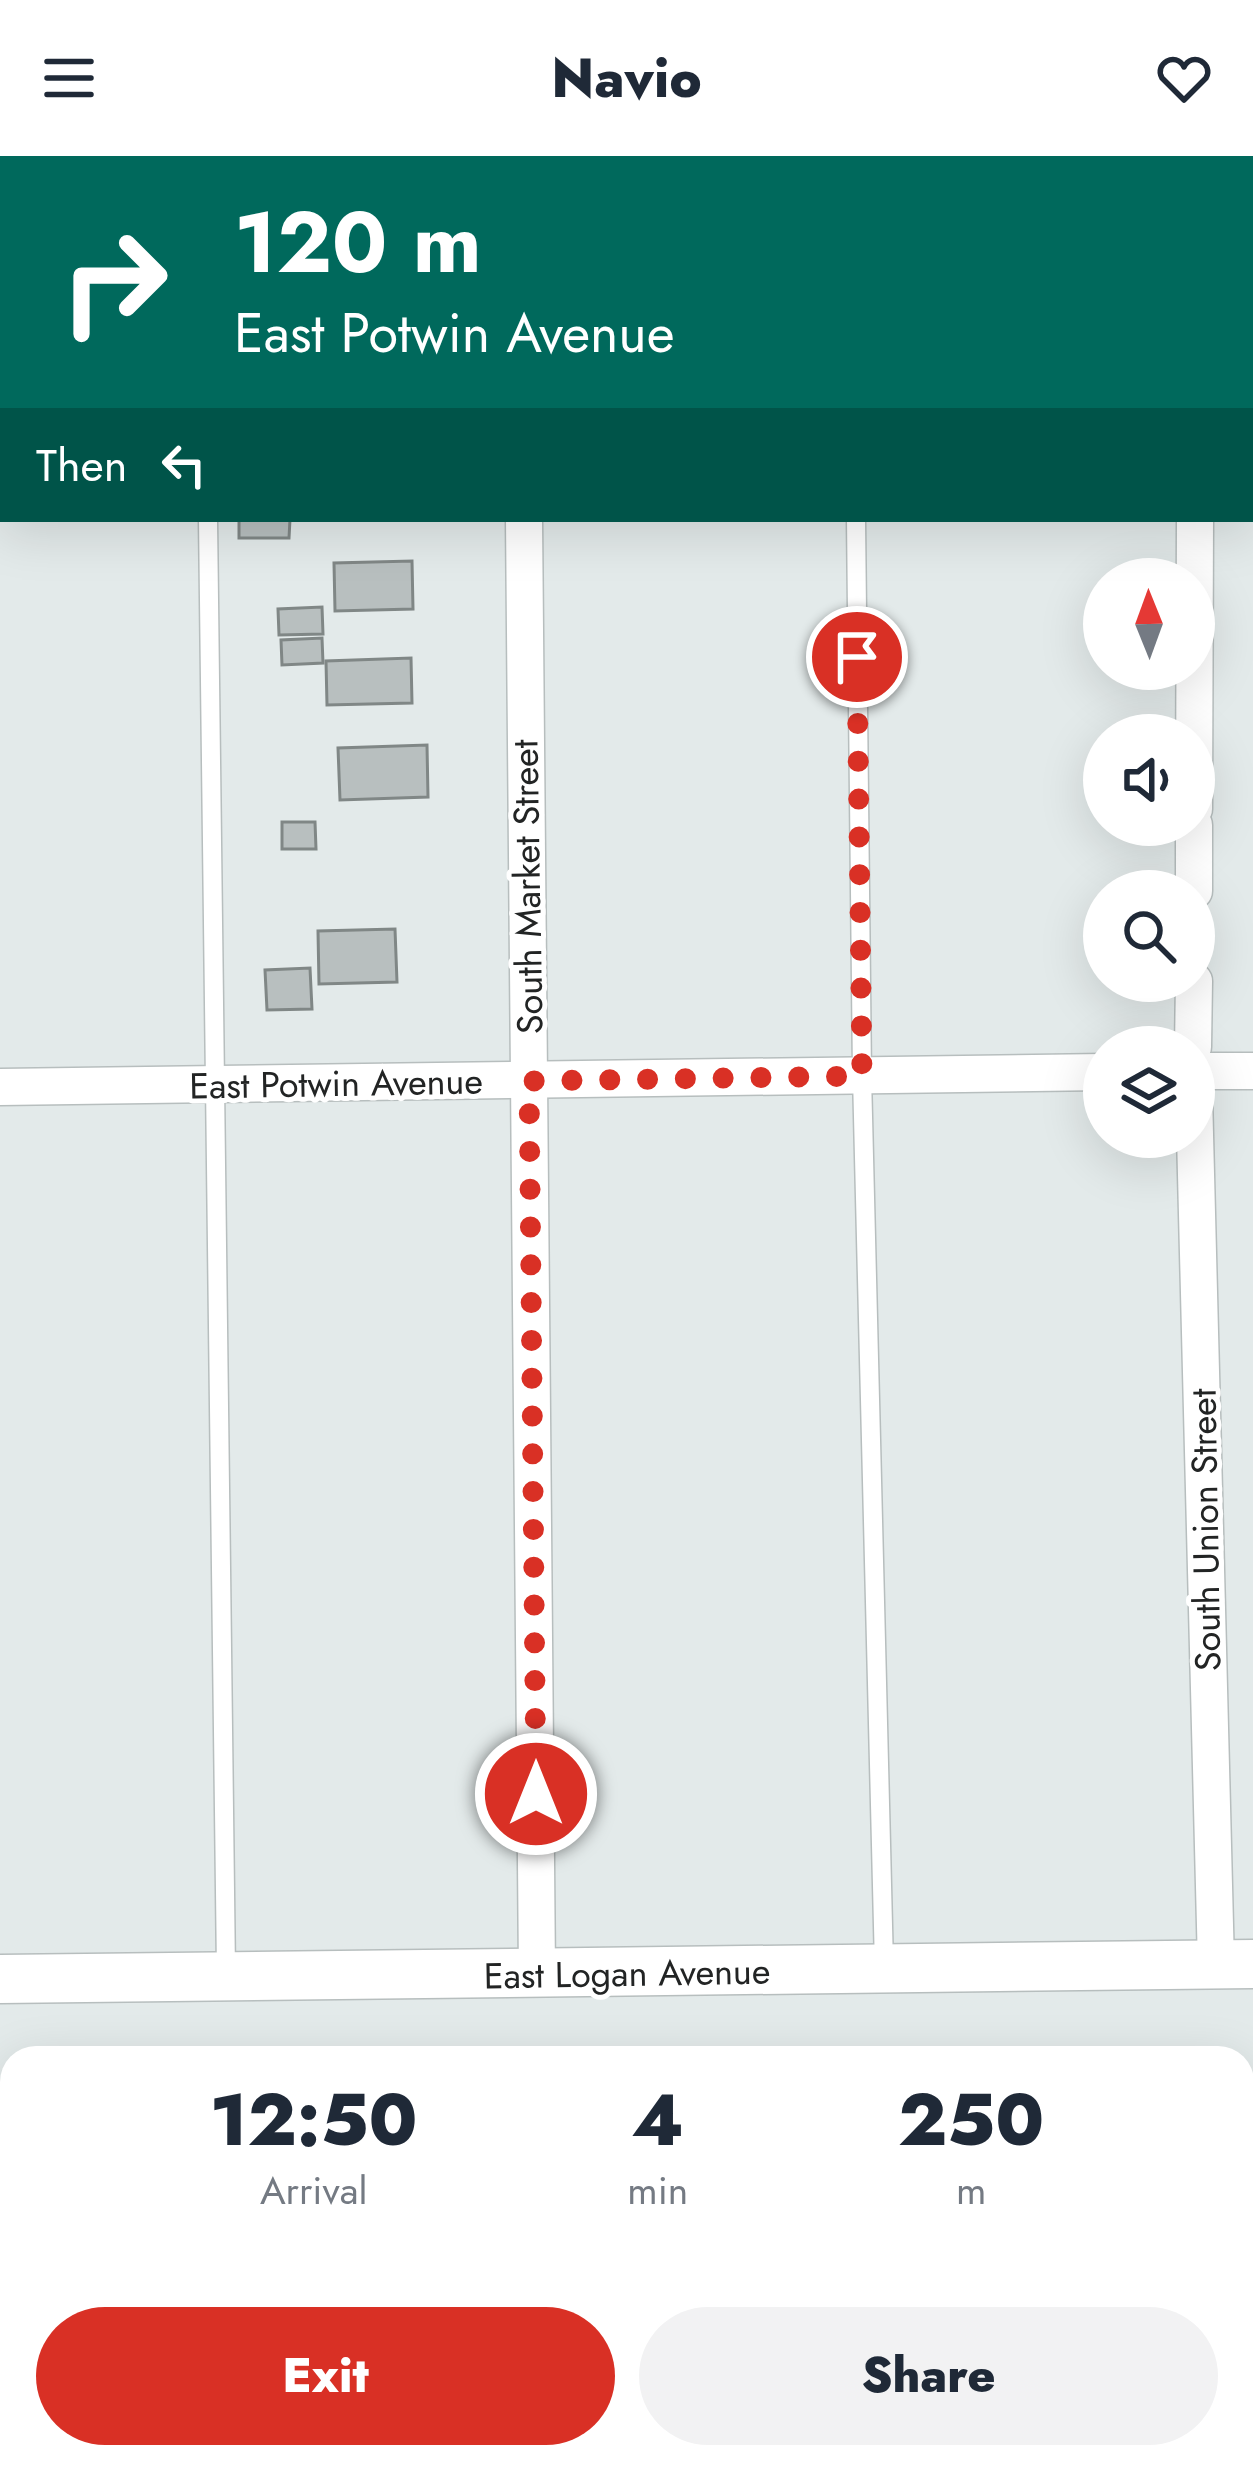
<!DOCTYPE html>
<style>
body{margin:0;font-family:Jost,sans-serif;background:#f2f2f3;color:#1f2937;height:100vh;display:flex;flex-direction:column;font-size:45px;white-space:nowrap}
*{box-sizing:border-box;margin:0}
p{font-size:39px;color:#747a83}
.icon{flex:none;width:66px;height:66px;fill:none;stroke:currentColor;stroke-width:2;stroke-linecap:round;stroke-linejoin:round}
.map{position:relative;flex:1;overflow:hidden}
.details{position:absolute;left:0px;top:1890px;width:1254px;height:423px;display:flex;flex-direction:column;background:#fff;border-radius:36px 36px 0 0;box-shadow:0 12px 48px #0002}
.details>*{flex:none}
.banner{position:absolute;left:0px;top:0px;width:1254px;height:366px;box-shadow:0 12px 48px #0002;background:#00695c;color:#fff;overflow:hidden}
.needle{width:78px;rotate:359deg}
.buttons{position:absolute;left:1083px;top:402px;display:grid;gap:24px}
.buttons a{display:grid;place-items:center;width:132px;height:132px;border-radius:50%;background:#fff;box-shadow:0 12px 48px #0002;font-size:60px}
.pin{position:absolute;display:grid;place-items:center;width:102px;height:102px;color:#fff;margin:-51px;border:6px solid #fff;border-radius:50%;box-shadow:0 3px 12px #0007}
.me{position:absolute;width:132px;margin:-66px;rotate:0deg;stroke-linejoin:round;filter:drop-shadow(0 0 9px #0008)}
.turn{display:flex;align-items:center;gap:42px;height:252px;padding:0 36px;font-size:54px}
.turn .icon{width:156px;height:156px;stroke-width:2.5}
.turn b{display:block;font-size:84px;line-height:102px}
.then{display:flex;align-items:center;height:114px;padding:0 36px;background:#0003;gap:24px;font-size:45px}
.eta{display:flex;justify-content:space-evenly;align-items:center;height:204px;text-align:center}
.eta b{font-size:72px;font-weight:800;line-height:84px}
.cta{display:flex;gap:24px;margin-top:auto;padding:24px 36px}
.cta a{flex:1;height:138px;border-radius:72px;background:#d93025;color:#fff;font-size:48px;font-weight:800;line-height:138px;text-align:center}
.cta a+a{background:#f2f2f3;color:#1f2937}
header{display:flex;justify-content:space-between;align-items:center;height:156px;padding:0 36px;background:#fff;font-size:54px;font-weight:800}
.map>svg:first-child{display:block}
.building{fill:#b8bfbf;stroke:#808786;stroke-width:3}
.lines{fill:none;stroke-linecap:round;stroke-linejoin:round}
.lane-casing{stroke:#b7bebe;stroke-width:21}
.street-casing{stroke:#b7bebe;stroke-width:39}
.secondary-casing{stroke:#b7bebe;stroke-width:51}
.lane{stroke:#fff;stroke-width:18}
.street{stroke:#fff;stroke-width:36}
.secondary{stroke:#fff;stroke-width:48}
.route{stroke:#d93025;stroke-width:21;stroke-dasharray:0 37.8}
.labels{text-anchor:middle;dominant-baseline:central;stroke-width:10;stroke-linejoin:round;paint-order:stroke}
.street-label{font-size:36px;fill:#222424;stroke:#fff}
</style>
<header><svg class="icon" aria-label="menu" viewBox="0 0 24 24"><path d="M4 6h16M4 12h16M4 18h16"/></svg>Navio<svg class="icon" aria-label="heart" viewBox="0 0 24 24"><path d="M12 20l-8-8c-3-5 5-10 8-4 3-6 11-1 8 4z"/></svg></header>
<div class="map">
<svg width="1253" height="2311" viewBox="0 0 1253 2311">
<rect width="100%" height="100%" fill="#e3eaea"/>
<!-- building -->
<g class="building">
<polygon points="239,363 290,363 289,382 239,382"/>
<polygon points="412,405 413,453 335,455 334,407"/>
<polygon points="322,451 323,478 279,479 278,453"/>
<polygon points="322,482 323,507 282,509 281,484"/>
<polygon points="411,502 412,547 327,549 326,505"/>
<polygon points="427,589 428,641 340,644 338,592"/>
<polygon points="282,666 315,666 316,693 282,693"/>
<polygon points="395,773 397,826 319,828 318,775"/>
<polygon points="310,812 312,853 267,854 265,814"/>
</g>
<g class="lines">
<defs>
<g id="lane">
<polyline points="201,0 202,3"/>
<polyline points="852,0 852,3"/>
<polyline points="208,363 226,1816"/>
<polyline points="856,363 862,920 884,1810"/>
</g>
<g id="street">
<polyline points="520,0 520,3"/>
<polyline points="1191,0 1191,3"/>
<polyline points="1251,126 1253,126"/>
<polyline points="0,141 3,141"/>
<polyline points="524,363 537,1818"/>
<polyline points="1194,653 1195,363"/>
<polyline points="1194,735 1194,669"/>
<polyline points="1193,891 1194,825"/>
<polyline points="1194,915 1253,915"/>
<polyline points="0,931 1104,916"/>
<polyline points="1194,939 1216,1809"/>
</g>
<polyline id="secondary" points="0,1823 1253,1808"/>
</defs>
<!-- lane casing -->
<use href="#lane" class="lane-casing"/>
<!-- street casing -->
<use href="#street" class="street-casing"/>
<!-- secondary casing -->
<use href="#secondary" class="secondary-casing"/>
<!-- lane -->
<use href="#lane" class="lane"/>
<!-- street -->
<use href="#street" class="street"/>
<!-- secondary -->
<use href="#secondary" class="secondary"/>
</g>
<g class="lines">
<!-- route -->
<polyline class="route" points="536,1638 529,925 862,920 857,501"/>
</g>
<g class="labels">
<!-- street labels -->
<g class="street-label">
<text transform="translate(527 731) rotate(-91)">South Market Street</text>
<text transform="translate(336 927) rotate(-1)">East Potwin Avenue</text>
<text transform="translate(1205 1374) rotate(-91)">South Union Street</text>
<text transform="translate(627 1817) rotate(-1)">East Logan Avenue</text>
</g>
</g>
</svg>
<div class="buttons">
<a><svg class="needle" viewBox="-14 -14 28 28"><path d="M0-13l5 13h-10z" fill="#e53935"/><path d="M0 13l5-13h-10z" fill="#747a83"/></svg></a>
<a><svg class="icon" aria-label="sound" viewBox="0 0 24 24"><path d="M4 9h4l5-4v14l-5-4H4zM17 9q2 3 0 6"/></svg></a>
<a><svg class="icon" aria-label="search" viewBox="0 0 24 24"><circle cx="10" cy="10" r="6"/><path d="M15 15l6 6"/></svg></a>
<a><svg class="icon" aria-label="layers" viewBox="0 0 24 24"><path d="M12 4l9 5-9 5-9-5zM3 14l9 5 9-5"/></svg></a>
</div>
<div class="pin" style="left:857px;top:501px;background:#d93025"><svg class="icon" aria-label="arrive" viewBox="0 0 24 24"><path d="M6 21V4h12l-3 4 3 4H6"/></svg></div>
<svg class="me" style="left:536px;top:1638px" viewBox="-20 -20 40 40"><circle r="17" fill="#d93025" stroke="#fff" stroke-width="3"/><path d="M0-11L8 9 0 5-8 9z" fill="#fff"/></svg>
<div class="banner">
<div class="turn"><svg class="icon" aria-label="right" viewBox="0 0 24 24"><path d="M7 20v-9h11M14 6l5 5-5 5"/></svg><div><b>120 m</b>East Potwin Avenue</div></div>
<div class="then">Then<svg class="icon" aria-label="left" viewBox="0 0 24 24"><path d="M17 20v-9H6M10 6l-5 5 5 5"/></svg></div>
</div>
<section class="details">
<div class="eta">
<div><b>12:50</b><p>Arrival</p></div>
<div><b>4</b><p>min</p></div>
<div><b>250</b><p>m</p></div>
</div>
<div class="cta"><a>Exit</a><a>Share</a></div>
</section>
</div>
